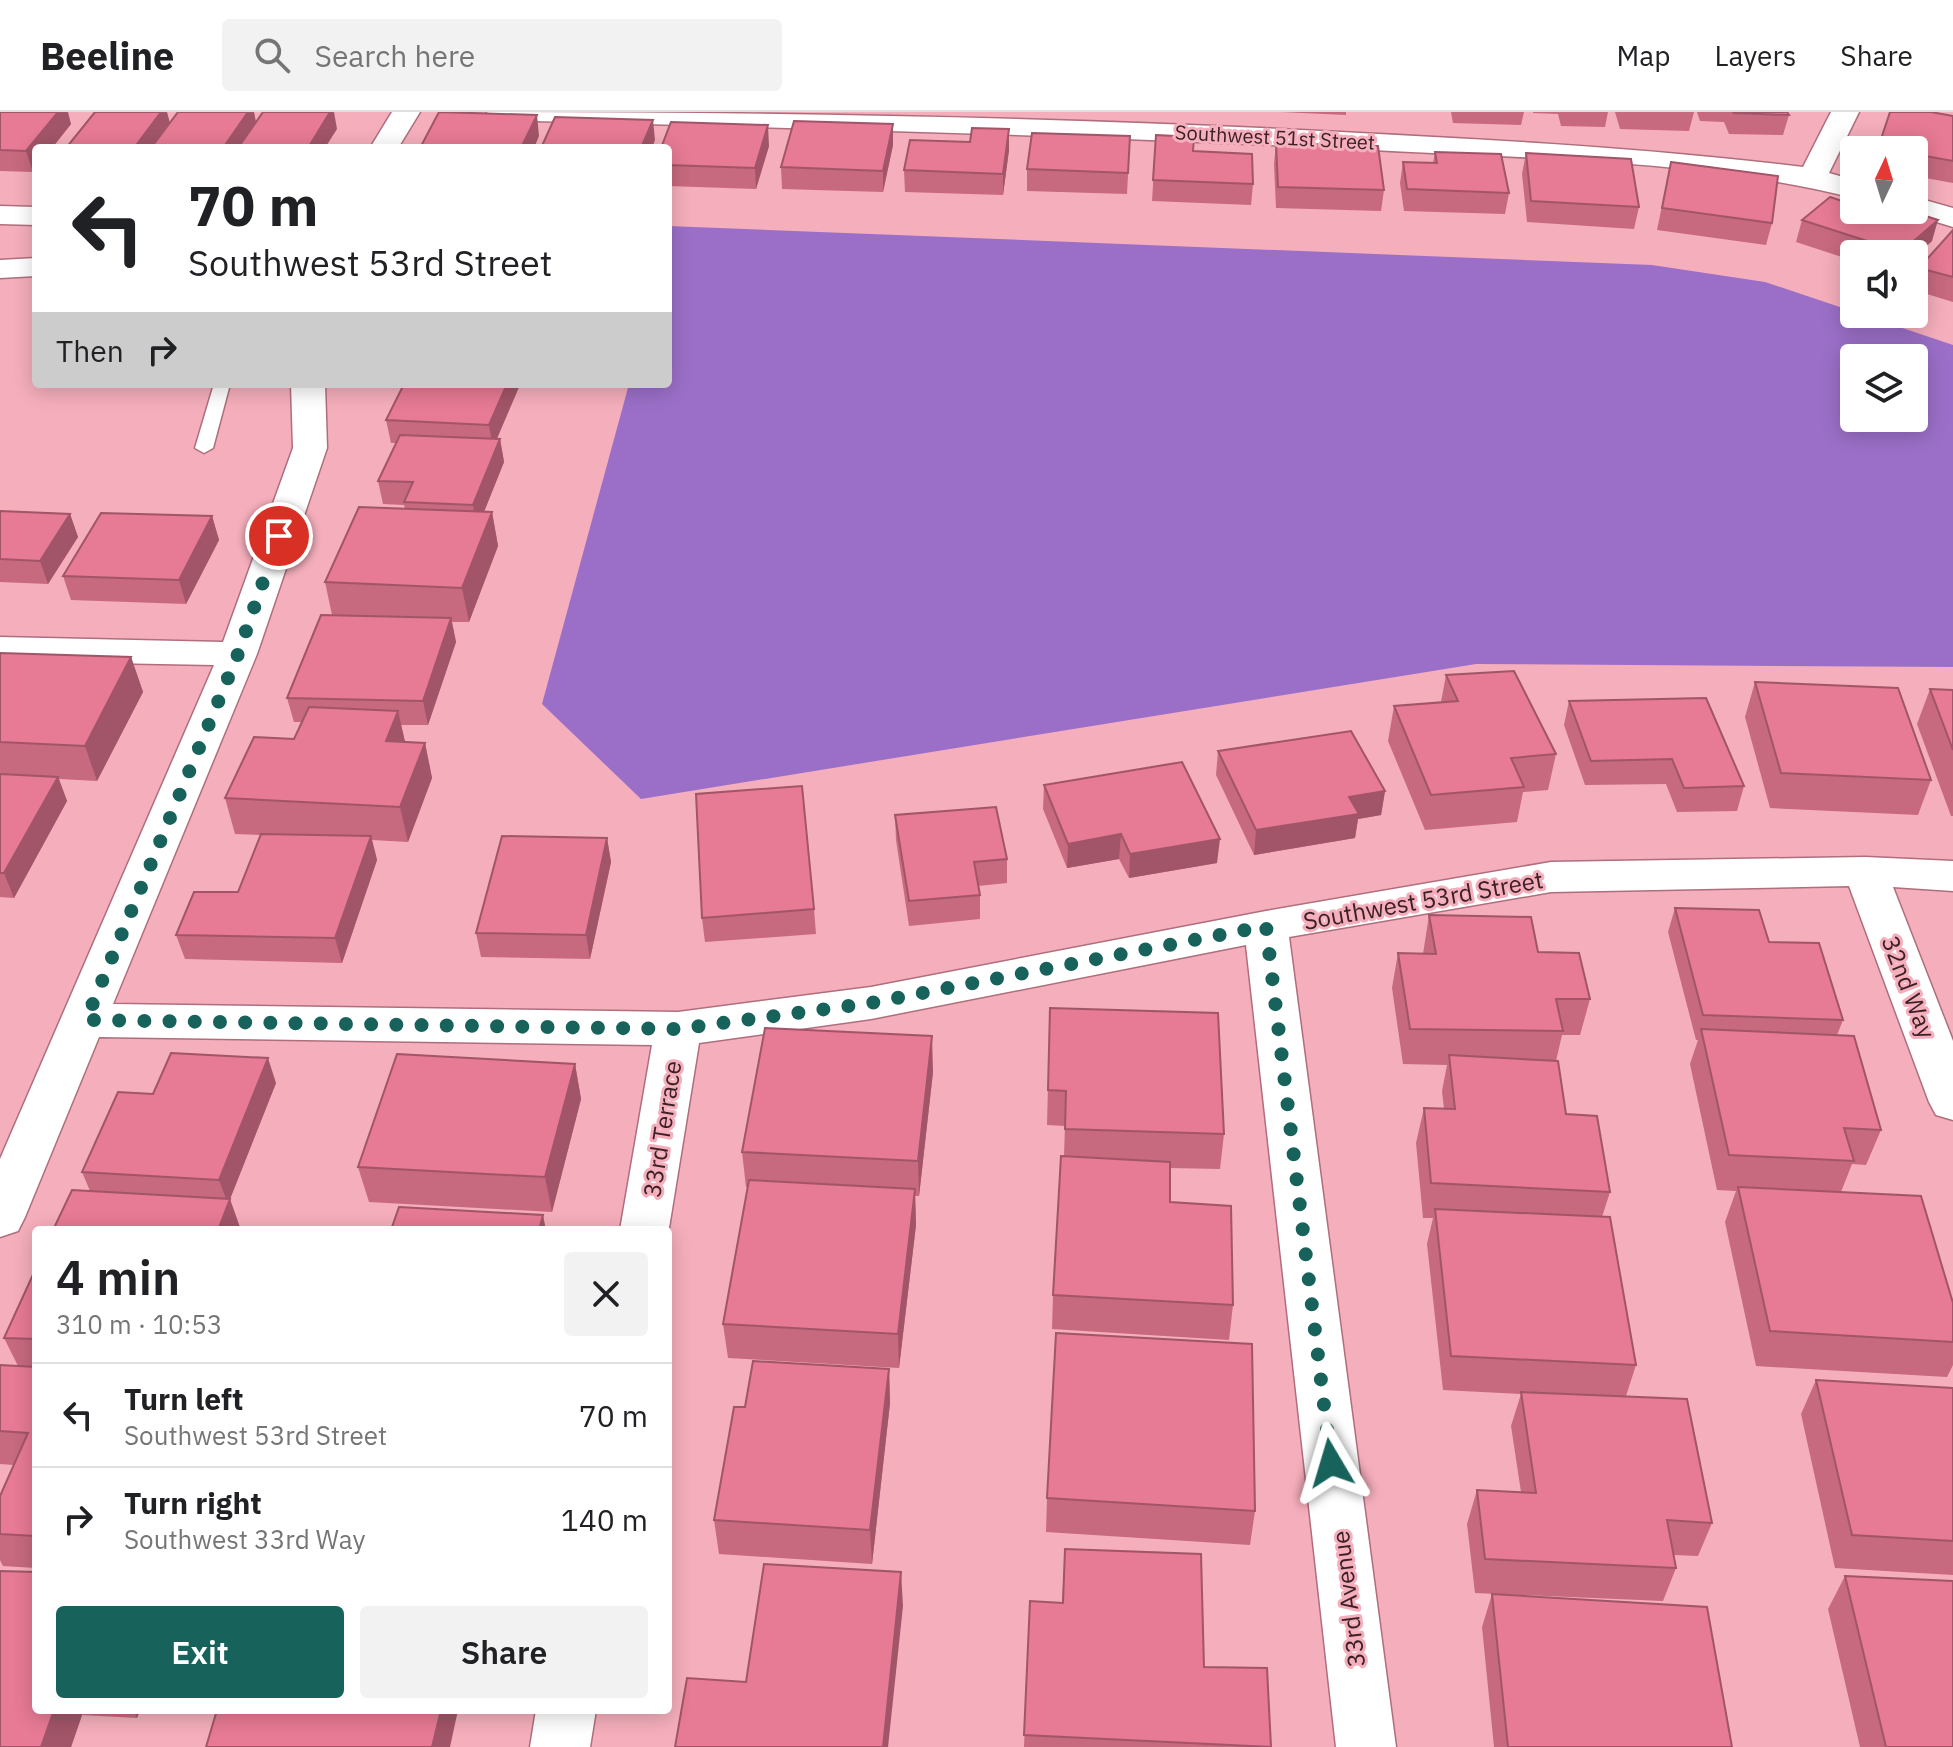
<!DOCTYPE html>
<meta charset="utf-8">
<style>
body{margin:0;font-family:"IBM Plex Sans",sans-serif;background:#f2f2f2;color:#202124;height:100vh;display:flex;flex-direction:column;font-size:30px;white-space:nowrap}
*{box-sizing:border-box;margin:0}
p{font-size:26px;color:#757577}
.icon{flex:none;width:44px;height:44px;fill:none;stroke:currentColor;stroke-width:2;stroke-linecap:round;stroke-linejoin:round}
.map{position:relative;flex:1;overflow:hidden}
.panel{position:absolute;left:32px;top:1114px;width:640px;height:488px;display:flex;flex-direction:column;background:#fff;border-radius:8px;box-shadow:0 4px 20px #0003}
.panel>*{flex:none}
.hud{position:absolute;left:32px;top:32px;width:640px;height:244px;border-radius:8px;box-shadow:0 4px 20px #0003;background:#fff;color:#202124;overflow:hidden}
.needle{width:52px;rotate:4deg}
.tools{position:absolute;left:1840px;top:24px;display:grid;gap:16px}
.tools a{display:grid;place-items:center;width:88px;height:88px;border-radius:8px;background:#fff;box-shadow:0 4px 20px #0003;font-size:40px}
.pin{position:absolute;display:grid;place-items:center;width:68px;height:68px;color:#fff;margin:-34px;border:4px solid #fff;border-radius:50%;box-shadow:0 2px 8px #0007}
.me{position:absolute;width:88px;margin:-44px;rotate:353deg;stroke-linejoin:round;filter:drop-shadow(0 0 6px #0008)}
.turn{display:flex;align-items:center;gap:28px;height:168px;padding:0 24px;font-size:36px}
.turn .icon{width:104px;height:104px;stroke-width:2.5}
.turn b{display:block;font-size:56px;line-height:68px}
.then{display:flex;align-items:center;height:76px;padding:0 24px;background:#0003;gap:16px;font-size:30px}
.round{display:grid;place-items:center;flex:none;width:84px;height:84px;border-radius:8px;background:#f2f2f2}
.head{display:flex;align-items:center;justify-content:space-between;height:136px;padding:0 24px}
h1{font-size:48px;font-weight:600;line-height:60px}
.cta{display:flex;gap:16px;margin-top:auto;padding:16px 24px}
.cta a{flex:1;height:92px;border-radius:8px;background:#17635c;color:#fff;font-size:32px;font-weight:600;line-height:92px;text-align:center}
.cta a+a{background:#f2f2f2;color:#202124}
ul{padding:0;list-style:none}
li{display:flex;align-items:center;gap:24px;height:104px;padding:0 24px;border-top:2px solid #e0e0e0}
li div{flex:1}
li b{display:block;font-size:30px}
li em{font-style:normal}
header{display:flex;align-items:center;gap:48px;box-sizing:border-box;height:112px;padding:0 40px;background:#fff;border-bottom:2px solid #e0e0e0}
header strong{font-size:38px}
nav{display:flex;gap:44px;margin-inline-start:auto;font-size:28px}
.search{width:560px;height:72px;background:#f2f2f2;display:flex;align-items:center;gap:20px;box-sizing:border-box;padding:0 28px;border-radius:8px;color:#757577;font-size:30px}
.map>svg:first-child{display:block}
.water{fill:#9b6fc8;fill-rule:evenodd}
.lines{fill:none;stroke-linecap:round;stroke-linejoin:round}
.lane-casing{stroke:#af6e7c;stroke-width:3}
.street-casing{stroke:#af6e7c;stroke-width:3}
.lane{fill:#fff;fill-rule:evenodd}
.street{fill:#fff;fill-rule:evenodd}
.wall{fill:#c7697f}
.shaded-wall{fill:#a25568}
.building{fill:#e77a94;stroke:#a25568;stroke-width:2}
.route{stroke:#17635c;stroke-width:14;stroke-dasharray:0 25.2}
.labels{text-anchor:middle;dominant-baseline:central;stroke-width:6;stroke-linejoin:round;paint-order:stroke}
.far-street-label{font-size:20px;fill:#3b2026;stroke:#f5aebc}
.street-label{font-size:24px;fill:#3b2026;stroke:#f5aebc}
</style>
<header>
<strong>Beeline</strong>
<div class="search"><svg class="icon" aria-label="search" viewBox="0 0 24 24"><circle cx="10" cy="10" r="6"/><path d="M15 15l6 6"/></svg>Search here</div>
<nav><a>Map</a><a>Layers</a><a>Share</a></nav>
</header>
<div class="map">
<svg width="1953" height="1635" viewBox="0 0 1953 1635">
<rect width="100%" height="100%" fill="#f5aebc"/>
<!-- water -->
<path class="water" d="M668 114 1652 153 1765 170 1953 233V555L1476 552 641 687 542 592 629 272H668ZM1854 246H1914V306H1854Z"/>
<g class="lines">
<defs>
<polygon id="lane" points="214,272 230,272 213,336 204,341 195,336"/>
<g id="street">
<polygon points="392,0 420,0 398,36 370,36"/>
<path d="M487 0C772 0 1056 5 1341 20 1495 28 1649 36 1803 55L1831 0H1859L1829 61 1854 68V86C1698 47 1533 47 1373 38 1083 23 792 16 501 8L491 6Z"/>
<polygon points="1914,85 1953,96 1953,115 1904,100 1914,98"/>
<polygon points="0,94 36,95 36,113 0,112"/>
<polygon points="36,146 36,164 0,166 0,148"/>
<polygon points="291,272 325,272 327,336 257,542 113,892 678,900 871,875 1266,799 1551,750 1865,745 1953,749 1953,779 1893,775 1953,929 1953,1008 1936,1003 1929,990 1849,774 1551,780 1289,825 1396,1635 1336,1635 1246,833 871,907 699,931 668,1122 668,1118 620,1118 652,933 99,925 25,1105 18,1119 0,1125 0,1047 214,553 0,549 0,525 223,530 293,336"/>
<polygon points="536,1598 596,1598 590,1635 530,1635"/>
</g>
</defs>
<!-- lane casing -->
<use href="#lane" class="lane-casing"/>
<!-- street casing -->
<use href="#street" class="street-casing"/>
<!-- lane -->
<use href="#lane" class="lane"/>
<!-- street -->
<use href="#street" class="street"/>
</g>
<!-- wall -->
<g class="wall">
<polygon points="0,0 71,12 52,36 36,36 36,56 33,60 0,59"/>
<polygon points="1281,0 1346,0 1346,3"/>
<polygon points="1451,0 1524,0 1521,13 1453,11"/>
<polygon points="1533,0 1608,0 1605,15 1561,14 1558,2 1533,1"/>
<polygon points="1615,0 1694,0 1689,19 1620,17"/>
<polygon points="1697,0 1787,0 1789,3 1783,23 1729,22 1724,10 1700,9"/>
<polygon points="1890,0 1953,4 1953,71 1914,64 1914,38 1878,38"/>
<polygon points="893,12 893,33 883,80 782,77 781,55"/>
<polygon points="1009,17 1009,38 1003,83 905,80 904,58 970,30"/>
<polygon points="1156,23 1193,39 1253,72 1251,93 1152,89"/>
<polygon points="1130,24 1127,82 1027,79 1027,57"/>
<polygon points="1276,31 1384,78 1381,99 1276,96 1274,52"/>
<polygon points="769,34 756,77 668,74 668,36"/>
<polygon points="1435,40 1509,81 1505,102 1404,99 1400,71 1403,50 1433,51"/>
<polygon points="1526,41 1639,95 1634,117 1527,110 1522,62"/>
<polygon points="1671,50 1772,111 1766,133 1657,118"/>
<polygon points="1802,108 1932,129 1914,145 1914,142 1854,142 1854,149 1796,130"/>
<polygon points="1953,118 1953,190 1914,178 1914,171 1919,156"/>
<polygon points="519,275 497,326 500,327 504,350 484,400 492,400 498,434 469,510 452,510 456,530 428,613 401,613 405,630 425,631 432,666 408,730 372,728 377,748 342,851 185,847 176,823 238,780 260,723 235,722 225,686 294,627 301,610 294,610 287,586 332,503 325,470 405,397 404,393 383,392 378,369 396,331 391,331 386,308"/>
<polygon points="0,399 70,402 78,425 48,472 0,470"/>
<polygon points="212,404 219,428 186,492 71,488 63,464"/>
<polygon points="0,541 131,545 143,580 97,669 59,667 67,689 14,786 0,785"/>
<polygon points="1446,563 1556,642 1548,678 1523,680 1517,710 1425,718 1388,629 1394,594 1441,590"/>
<polygon points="1755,570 1931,668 1918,703 1770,696 1745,605"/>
<polygon points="1930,577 1953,578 1953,704 1951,704 1917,612"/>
<polygon points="1569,589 1744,674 1737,699 1677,700 1666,672 1585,673 1564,613"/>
<polygon points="1218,639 1385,679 1381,703 1358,707 1355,726 1254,743 1216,663"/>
<polygon points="1044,673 1217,751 1129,766 1119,747 1067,756 1043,697"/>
<polygon points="895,703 1007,747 1007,771 978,774 980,783 980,807 909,814 896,728"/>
<polygon points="607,726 611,750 590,847 481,845 476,821"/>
<polygon points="1675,796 1769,830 1843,908 1837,923 1881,1018 1866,1053 1852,1052 1841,1080 1953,1191 1953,1253 1947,1265 1756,1254 1725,1110 1736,1079 1717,1078 1690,952 1698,928 1696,928 1668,820"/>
<polygon points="814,797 816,822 705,830 702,806"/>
<polygon points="1429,803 1538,840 1590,887 1580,923 1562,923 1556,949 1566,1002 1610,1080 1602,1105 1636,1253 1626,1284 1712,1411 1698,1444 1674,1443 1676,1456 1663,1489 1475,1481 1467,1412 1477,1378 1521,1380 1511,1314 1521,1282 1443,1278 1427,1132 1433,1106 1423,1106 1416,1031 1424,996 1444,997 1442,979 1447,953 1403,952 1392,876 1398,841 1423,842"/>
<polygon points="1050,896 1224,1022 1220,1057 1170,1056 1170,1090 1233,1193 1229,1228 1052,1217 1053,1183 1064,1044 1065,1014 1047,1013"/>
<polygon points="575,952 581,987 552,1100 369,1090 358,1055"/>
<polygon points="933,960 919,1084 915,1084 916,1113 899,1256 728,1246 723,1212 748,1075 746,1075 742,1040"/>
<polygon points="276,971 230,1087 90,1079 82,1060 153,982"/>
<polygon points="36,1156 36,1456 3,1454 0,1448 0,1384 14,1353 0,1352 0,1253 18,1254 4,1226"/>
<polygon points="889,1257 890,1291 872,1452 719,1442 714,1408"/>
<polygon points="1816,1268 1953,1276 1953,1463 1835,1456 1801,1302"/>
<polygon points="1047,1386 1255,1399 1250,1433 1046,1420"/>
<polygon points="1065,1437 1204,1555 1271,1635 1024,1635 1030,1489 1062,1491"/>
<polygon points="1845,1464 1953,1635 1860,1635 1828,1497"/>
<polygon points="1492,1482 1732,1635 1494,1635 1482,1515"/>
<polygon points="36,1598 140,1598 137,1606 82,1603 71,1635 0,1635"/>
</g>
<!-- shaded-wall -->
<g class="shaded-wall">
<polygon points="58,0 68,0 71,12 52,36 36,36 36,56 33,60 26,39"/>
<polygon points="161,0 167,0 171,15 155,36 134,36"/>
<polygon points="248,0 254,0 257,15 242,36 223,36"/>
<polygon points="330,0 334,0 337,17 325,36 308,36"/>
<polygon points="537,3 539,24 534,36 521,36"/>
<polygon points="653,8 655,28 652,36 641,36"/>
<polygon points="893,12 893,33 883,80 883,59"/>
<polygon points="768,13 769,34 756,77 755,56"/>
<polygon points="1009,17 1009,38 1003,83 1003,62"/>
<polygon points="1938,108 1932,129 1914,145 1914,142 1901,142"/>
<polygon points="507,272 519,272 519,275 493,336 489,313"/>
<polygon points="500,327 504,350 477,417 473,393"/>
<polygon points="492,400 498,434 469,510 462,476"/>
<polygon points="70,402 78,425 48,472 40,449"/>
<polygon points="212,404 219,428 186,492 179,468"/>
<polygon points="451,506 456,530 428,613 423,589"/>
<polygon points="131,545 143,580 97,669 85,634"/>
<polygon points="398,599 406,634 386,629"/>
<polygon points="425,631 432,666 408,730 400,695"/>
<polygon points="58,665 67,689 14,786 4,761"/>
<polygon points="1385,679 1381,703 1358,707 1355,726 1254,743 1256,718 1349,685"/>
<polygon points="1121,722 1119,747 1067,756 1068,732"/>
<polygon points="371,724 377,748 342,851 335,826"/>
<polygon points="607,726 611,750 590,847 586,823"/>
<polygon points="1220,727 1217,751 1129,766 1130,742"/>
<polygon points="932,924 933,960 919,1084 918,1049"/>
<polygon points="268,946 276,971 230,1087 241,1118 218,1118 228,1092 219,1068"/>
<polygon points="575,952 581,987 552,1100 545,1065"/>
<polygon points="915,1077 916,1113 899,1256 898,1222"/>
<polygon points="543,1103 546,1118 539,1118"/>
<polygon points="889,1257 890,1291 872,1452 870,1418"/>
<polygon points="901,1460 903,1494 888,1635 883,1635"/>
<polygon points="54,1598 79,1598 82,1603 71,1635 41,1635"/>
<polygon points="133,1598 140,1598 137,1606"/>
<polygon points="441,1598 458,1598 450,1635 432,1635"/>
</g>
<!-- building -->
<g class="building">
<polygon points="0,0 58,0 26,39 0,38"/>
<polygon points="95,0 161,0 134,36 66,36"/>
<polygon points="178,0 248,0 223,36 151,36"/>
<polygon points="263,0 330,0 308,36 238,36"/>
<polygon points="439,0 537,3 521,36 420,36"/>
<polygon points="1733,0 1787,0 1789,3 1734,1"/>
<polygon points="1890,0 1931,0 1953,4 1953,49 1914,42 1914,38 1890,38 1878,36"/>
<polygon points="555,5 653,8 641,36 541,36"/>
<polygon points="794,9 893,12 883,59 781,55"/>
<polygon points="671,10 768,13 755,56 668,53 668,36 661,36"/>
<polygon points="972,16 1009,17 1003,62 904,58 910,28 970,30"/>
<polygon points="1032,21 1130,24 1128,61 1027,57"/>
<polygon points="1156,23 1194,25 1193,39 1252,42 1253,72 1153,68"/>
<polygon points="1276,31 1378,34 1384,78 1278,75"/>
<polygon points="1435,40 1501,42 1509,81 1407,77 1403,50 1437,51"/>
<polygon points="1526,41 1631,47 1639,95 1531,89"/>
<polygon points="1671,50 1778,64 1772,111 1662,96"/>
<polygon points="1830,85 1854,93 1854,98 1907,98 1938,108 1901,140 1802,108"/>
<polygon points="1953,118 1953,165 1919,156"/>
<polygon points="404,272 507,272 489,313 386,308"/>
<polygon points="400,323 500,327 473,393 404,390 413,370 378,369"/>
<polygon points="359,395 492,400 462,476 325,470"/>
<polygon points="0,399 70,402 40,449 0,447"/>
<polygon points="101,401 212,404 179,468 63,464"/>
<polygon points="321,503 451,506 423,589 287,586"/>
<polygon points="0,541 131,545 85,634 0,630"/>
<polygon points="1514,559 1556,642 1511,646 1524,675 1431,683 1394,594 1458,589 1446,563"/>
<polygon points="1755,570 1898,576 1931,668 1781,661"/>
<polygon points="1930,577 1953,578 1953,638"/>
<polygon points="1706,586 1744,674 1684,676 1672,647 1591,649 1569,589"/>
<polygon points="309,595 398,599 386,629 425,631 400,695 225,686 254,625 294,627"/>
<polygon points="1351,619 1385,679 1349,685 1359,702 1256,718 1218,639"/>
<polygon points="1182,650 1220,727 1130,742 1121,722 1068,732 1044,673"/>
<polygon points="0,662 58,665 4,761 0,761"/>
<polygon points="802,674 814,797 702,806 696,682"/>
<polygon points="996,695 1007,747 974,750 980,783 909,789 895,703"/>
<polygon points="261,722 371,724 335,826 176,823 194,780 238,780"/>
<polygon points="502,724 607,726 586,823 476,821"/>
<polygon points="1675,796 1759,798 1769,830 1819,831 1843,908 1703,903"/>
<polygon points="1429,803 1531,805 1538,840 1579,841 1590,887 1556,887 1563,919 1410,917 1398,841 1436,842"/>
<polygon points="1050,896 1218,901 1224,1022 1065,1017 1066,979 1048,978"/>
<polygon points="765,916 932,924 918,1049 742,1040"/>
<polygon points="1701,917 1854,924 1881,1018 1844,1016 1854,1049 1729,1043"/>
<polygon points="171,941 268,946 219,1068 82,1060 118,980 153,982"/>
<polygon points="397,942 575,952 545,1065 358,1055"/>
<polygon points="1449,943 1558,949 1566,1002 1597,1004 1610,1080 1431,1071 1424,996 1455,997"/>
<polygon points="1061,1044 1170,1050 1170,1090 1231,1094 1233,1193 1053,1183"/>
<polygon points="749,1068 915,1077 898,1222 723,1212"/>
<polygon points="1738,1075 1921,1084 1953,1191 1953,1230 1770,1219"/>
<polygon points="72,1078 230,1087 218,1118 53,1118"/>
<polygon points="399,1095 543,1103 539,1118 391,1118"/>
<polygon points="1435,1097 1610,1105 1636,1253 1451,1244"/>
<polygon points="36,1156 36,1227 4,1226"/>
<polygon points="1056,1221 1252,1232 1255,1399 1047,1386"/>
<polygon points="753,1249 889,1257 870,1418 714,1408 734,1295 745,1295"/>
<polygon points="0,1253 36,1255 36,1424 0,1422 0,1384 28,1321 0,1319"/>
<polygon points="1816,1268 1953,1276 1953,1429 1852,1423"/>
<polygon points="1521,1280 1687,1287 1712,1411 1667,1408 1676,1456 1485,1447 1477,1378 1536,1381"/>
<polygon points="1065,1437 1201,1442 1204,1555 1267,1556 1271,1635 1024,1623 1030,1489 1063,1491"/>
<polygon points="764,1452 901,1460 883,1635 675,1635 687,1566 746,1570"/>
<polygon points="0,1459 36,1460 36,1598 54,1598 41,1635 0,1635"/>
<polygon points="1845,1464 1953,1469 1953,1635 1886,1635"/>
<polygon points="1492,1482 1707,1495 1732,1635 1508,1635"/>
<polygon points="217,1598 441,1598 432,1635 206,1635"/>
</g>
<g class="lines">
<!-- route -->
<polyline class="route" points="279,424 238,542 86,908 678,917 871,891 1266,814 1331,1351"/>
</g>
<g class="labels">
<!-- far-street labels -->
<g class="far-street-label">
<text transform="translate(1275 25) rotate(3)">Southwest 51st Street</text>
</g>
<!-- street labels -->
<g class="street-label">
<text transform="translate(1423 788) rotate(-10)">Southwest 53rd Street</text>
<text transform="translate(1909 875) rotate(69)">32nd Way</text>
<text transform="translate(662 1017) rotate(-81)">33rd Terrace</text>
<text transform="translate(1348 1487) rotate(-97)">33rd Avenue</text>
</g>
</g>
</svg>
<div class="tools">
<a><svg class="needle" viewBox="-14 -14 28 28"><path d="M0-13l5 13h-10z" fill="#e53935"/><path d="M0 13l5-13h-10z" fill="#757577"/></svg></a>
<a><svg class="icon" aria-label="sound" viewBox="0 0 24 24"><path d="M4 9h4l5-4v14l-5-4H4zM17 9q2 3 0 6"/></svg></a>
<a><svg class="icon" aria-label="layers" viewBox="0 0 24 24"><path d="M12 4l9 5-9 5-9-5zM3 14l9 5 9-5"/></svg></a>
</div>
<div class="pin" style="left:279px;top:424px;background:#d93025"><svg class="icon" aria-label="arrive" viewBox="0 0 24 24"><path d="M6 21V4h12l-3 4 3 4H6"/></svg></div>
<svg class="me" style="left:1331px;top:1351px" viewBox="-20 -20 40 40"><path d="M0-17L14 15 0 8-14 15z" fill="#17635c" stroke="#fff" stroke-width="4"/></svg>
<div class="hud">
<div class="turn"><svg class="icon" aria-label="left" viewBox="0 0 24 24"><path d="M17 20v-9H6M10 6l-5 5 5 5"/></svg><div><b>70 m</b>Southwest 53rd Street</div></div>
<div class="then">Then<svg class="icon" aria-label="right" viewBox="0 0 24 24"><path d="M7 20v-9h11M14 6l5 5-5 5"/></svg></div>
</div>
<section class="panel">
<div class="head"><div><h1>4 min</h1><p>310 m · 10:53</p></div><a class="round"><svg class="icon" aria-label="close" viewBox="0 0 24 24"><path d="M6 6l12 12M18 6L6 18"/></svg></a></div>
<ul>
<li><svg class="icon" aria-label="left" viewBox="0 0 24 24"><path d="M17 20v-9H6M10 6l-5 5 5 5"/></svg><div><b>Turn left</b><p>Southwest 53rd Street</p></div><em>70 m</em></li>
<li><svg class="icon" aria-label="right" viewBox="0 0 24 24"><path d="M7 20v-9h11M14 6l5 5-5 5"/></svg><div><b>Turn right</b><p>Southwest 33rd Way</p></div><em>140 m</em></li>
</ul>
<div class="cta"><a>Exit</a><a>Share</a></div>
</section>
</div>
